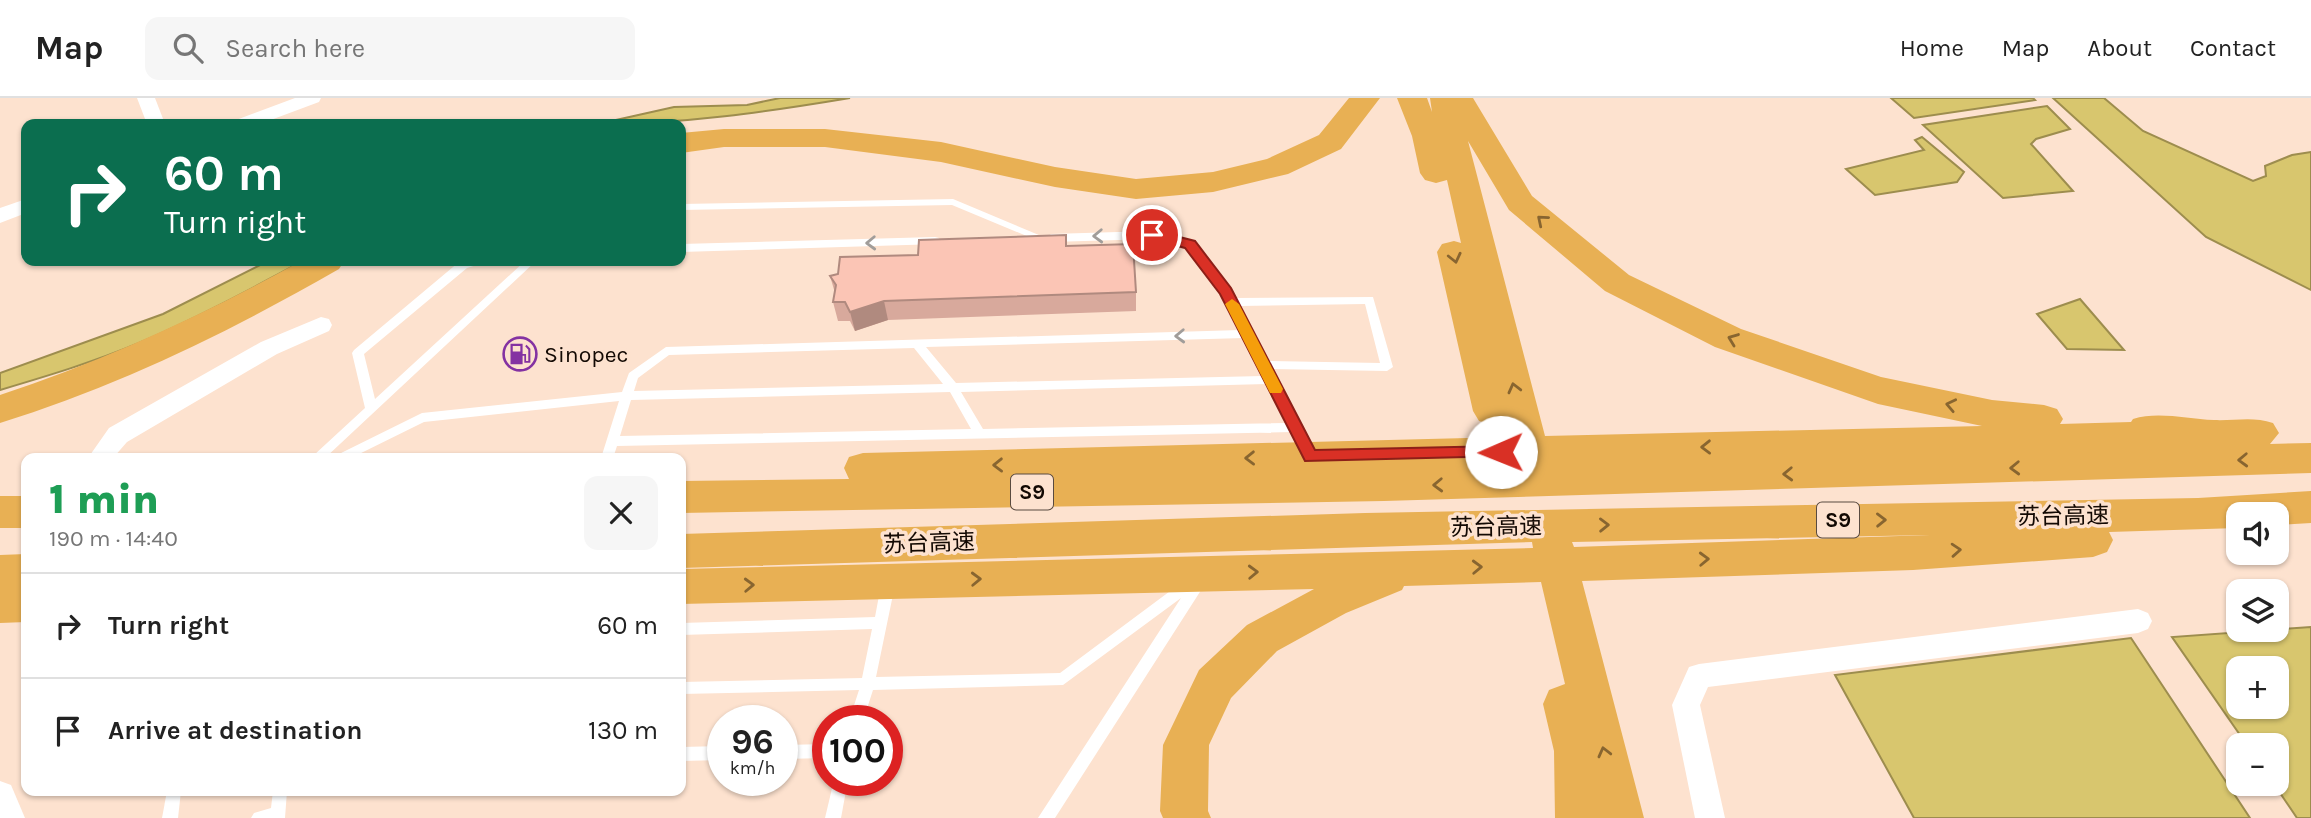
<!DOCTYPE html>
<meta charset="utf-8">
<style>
body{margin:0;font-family:Karla,"Noto Sans SC",sans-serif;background:#f6f6f6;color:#222;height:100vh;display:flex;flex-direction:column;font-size:26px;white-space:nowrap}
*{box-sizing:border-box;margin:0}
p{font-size:23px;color:#767676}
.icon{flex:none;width:38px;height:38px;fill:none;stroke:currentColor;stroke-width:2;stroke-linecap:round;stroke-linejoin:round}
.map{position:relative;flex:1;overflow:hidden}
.drawer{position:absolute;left:21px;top:355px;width:665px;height:343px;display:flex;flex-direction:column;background:#fff;border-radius:14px;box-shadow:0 2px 5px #0004}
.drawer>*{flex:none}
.hud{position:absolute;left:21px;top:21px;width:665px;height:147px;border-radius:14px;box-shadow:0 2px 5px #0004;background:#0b6e4f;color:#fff;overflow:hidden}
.buttons{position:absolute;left:2226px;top:404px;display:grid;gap:14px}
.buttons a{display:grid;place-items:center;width:63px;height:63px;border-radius:14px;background:#fff;box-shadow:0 2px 5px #0004;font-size:35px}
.speed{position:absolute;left:707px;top:607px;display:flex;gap:14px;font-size:35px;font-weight:700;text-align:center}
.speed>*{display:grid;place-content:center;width:91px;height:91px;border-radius:50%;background:#fff;box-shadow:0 2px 5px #0004;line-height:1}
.speed small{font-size:18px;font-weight:400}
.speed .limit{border:10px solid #d22;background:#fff;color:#111}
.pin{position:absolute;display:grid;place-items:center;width:60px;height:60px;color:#fff;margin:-30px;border:4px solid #fff;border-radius:50%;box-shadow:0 2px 7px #0007}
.me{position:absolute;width:77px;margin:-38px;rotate:269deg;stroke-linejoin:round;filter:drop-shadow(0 0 5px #0008)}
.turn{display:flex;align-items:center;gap:24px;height:147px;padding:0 28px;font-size:32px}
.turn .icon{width:91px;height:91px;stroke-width:2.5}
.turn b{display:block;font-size:49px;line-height:60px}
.round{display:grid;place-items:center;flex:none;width:74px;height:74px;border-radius:14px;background:#f6f6f6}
.headline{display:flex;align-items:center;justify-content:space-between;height:119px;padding:0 28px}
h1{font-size:42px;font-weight:800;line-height:52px;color:#1e9e55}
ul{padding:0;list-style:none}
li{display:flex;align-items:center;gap:21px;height:105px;padding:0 28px;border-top:2px solid #e0e0e0}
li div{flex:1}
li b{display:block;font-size:26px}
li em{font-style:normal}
header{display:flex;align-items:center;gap:42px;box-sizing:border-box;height:98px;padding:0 35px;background:#fff;border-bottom:2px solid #e0e0e0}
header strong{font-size:33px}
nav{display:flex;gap:38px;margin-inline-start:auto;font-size:24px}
.search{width:490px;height:63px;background:#f6f6f6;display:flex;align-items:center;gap:18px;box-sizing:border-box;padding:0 24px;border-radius:14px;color:#767676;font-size:26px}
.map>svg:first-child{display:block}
.water{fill:#d8c66e;stroke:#9d8d4e;stroke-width:2;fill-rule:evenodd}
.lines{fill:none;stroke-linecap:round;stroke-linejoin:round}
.service{fill:#fff;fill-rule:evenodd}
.minor{fill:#fff;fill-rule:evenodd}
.motorway{fill:#e8b054;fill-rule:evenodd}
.wall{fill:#d8a99c}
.shaded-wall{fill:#b08a7f}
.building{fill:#fbc5b5;stroke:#b08a7f;stroke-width:2}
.oneway{stroke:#886530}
.oneway2{stroke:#a19d9a}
.route{fill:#d93025;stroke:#8d1f18;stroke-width:2}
.slow{fill:#f59e0b}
.labels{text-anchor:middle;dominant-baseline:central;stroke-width:7;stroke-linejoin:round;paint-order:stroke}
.shield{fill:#fde2cf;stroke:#594a40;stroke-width:2}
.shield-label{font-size:21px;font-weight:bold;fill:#130903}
.poi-label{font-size:23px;fill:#130903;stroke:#fde2cf;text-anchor:start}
.street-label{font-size:23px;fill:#130903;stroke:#fde2cf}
</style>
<header>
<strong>Map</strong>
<div class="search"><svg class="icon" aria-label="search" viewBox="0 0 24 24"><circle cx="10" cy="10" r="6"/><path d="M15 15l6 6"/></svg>Search here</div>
<nav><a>Home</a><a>Map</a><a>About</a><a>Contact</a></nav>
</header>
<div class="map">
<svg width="2311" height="720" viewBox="0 0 2311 720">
<rect width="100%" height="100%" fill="#fde2cf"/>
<!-- water -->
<g class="water">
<path d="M780 0H850C766 14 684 26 598 26L674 9 747 7Z"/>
<polygon points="1891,0 2033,0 2035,2 1914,20"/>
<polygon points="2053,0 2104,0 2143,33 2253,83 2266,78 2265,68 2292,57 2311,54 2311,192 2206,139"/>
<polygon points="2047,8 2070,31 2036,41 2031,46 2073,93 2003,100 1923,27"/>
<polygon points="1922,39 1964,74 1957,84 1875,97 1846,71 1924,52 1915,42"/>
<path d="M268 163H303C249 192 195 221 139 245 94 264 47 278 0 292V275L163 216Z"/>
<polygon points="2080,201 2124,252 2067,251 2037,216"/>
<path d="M2311 529V720H2297L2274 686H2277V648L2247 647 2172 539ZM2238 570H2277V609H2238Z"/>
<polygon points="2131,540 2250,720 1914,720 1835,577"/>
</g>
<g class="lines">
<!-- service -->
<g class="service">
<path d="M953 101 1046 140 1051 136 1152 133 1194 143 1235 200 1373 199 1393 269 1387 273 1271 271 1316 358 1314 361H1306L1292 334 617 348 613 360H601L619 303 424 324 351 360H335L337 357 422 315 622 294 629 275 666 249 1240 232 1221 196 1186 149 1152 141 1051 144 1046 140 1041 144 952 107 681 112V106ZM1365 206 1380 265 1267 263 1239 208ZM1244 240 1263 278 956 285 926 249ZM914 250 943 286 634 293 638 280 669 257ZM1267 286 1287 325 983 331 961 294ZM950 294 971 331 620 338 631 302Z"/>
<polygon points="935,139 939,140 940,143 939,146 681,154 681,146"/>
<polygon points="465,163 481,163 480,166 467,170 364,256 375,301 525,163 536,163 325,360 312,360 314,357 365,310 352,255 354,252 459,164"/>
<polygon points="1200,476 1205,478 1207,482 1205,486 1055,720 1038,720 1181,500 1063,587 873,592 863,623 849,623 859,592 681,596 681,584 862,580 872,531 681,537 681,525 875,519 881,487 883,483 888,481 893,483 895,487 876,579 1060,575 1185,482 1193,482"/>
<polygon points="828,646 828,660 782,661 782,647"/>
<polygon points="723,648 723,662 681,663 681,649"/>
<polygon points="834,682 848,682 841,720 825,720"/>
<polygon points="167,693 181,693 178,720 162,720"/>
<polygon points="273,693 287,693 285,720 251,720 254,715 271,710"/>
</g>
<!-- minor -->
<g class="minor">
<polygon points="137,0 155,0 165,26 147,26"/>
<polygon points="295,0 321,0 319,4 260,26 233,26 236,22"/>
<polygon points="26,101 26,115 0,125 0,110"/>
<polygon points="321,219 329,221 332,227 329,233 277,256 127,344 113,360 88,360 109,330 261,244"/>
<polygon points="2138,511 2148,515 2152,523 2148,531 2138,535 1708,589 1700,607 1725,720 1695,720 1672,607 1689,569 1699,566"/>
<polygon points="0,683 11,687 25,720 0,720"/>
</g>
<!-- motorway -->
<g class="motorway">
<polygon points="1349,0 1380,0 1341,51 1288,76 1213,94 1136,101 1055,89 941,64 825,49 724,49 681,55 681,35 724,31 825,31 941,44 1055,69 1136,81 1213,74 1267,61 1319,37"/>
<path d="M1397 0H1427L1432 14 1430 0H1473L1532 98 1629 177 1741 231 1881 279 1992 302 2044 307 2057 311 2063 321 2060 326 2131 324 2133 321C2158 313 2187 321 2214 322 2234 323 2253 318 2273 325L2279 335 2270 346 2311 345V375L1384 403 681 415V383L849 381 844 370 849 359 863 355 1507 339 1504 323 1492 327 1479 323 1473 313 1437 154 1442 146 1454 143 1461 145 1447 82 1436 85 1425 82 1420 75 1412 38ZM1468 43 1509 112 1605 193 1715 249 1878 306 1982 328 1545 338Z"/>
<path d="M301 163H344L339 171C231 233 119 288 0 325V297C104 263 205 216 301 163Z"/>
<path d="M2311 393V425L2277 427V416H2238V430L2109 434 2113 442 2107 454 2093 459 1913 472 1582 483 1644 720H1555L1554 653 1543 606 1549 592 1565 586 1541 484 1404 488 1402 492 1346 515 1277 553 1231 600 1209 647 1208 713 1211 720H1163L1160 713 1163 647 1199 572 1247 527 1314 491 681 506V471L1533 450 1532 444 681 470V436L1365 415 2198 400ZM1930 437 1574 449 1572 444Z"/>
<rect x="0" y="398" width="26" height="32"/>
<polygon points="26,456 26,524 0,525 0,457"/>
</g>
</g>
<!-- wall -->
<polygon class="wall" points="1066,137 1067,148 1136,194 1136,213 888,222 855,233 850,223 838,223 833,204 835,195 830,178 918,157"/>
<!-- shaded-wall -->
<polygon class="shaded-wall" points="884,203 888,222 855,233 850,214"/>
<!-- building -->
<polygon class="building" points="1066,137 1066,148 1133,146 1136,194 884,203 850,214 845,204 833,204 836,187 830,178 838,176 840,159 918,157 919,142"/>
<!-- one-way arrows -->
<defs><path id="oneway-chevron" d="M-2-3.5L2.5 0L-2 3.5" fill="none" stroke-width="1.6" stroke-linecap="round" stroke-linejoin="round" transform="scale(1.75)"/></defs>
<g class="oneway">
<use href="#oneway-chevron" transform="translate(1542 122) rotate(-140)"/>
<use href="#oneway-chevron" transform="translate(1455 160) rotate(77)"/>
<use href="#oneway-chevron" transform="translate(1733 241) rotate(-159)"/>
<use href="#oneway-chevron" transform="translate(1514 290) rotate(-104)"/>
<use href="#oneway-chevron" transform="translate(1951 307) rotate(-168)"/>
<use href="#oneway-chevron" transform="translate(1706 349) rotate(179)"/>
<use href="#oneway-chevron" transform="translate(1250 360) rotate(179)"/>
<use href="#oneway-chevron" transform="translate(2243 362) rotate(178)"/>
<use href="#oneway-chevron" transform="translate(998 367) rotate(179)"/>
<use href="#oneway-chevron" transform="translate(2015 370) rotate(178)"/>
<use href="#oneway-chevron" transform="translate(1788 376) rotate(178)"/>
<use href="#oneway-chevron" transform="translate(1438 387) rotate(178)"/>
<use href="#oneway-chevron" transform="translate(1881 422) rotate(-1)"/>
<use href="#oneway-chevron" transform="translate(1604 427) rotate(-1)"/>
<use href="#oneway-chevron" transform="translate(1956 452) rotate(-4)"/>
<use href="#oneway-chevron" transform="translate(1704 461) rotate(-2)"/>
<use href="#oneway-chevron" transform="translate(1477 469) rotate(-2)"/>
<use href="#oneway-chevron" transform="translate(1253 474) rotate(-2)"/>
<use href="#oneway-chevron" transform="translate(976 481) rotate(-2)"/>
<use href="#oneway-chevron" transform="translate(749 487) rotate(-2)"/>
<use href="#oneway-chevron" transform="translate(1604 654) rotate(-104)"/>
</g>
<g class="oneway2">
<use href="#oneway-chevron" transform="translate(1098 138) rotate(178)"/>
<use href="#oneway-chevron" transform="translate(871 145) rotate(178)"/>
<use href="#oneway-chevron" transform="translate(1180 238) rotate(178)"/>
</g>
<!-- route -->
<polygon class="route" points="1152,132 1195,143 1231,190 1315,352 1501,348 1509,354 1507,358 1305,363 1220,196 1185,150 1147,140 1145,137"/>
<!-- slow -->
<polygon class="slow" points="1232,201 1239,206 1283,291 1281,295 1270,295 1268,291 1225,206"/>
<!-- icons -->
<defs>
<symbol id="fuel-ring" viewBox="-11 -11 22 22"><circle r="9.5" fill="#fde2cf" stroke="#8432a2" stroke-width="1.5"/><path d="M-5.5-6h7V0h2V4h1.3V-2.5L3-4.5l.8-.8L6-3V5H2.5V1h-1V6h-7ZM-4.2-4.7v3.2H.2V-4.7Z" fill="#8432a2"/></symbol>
</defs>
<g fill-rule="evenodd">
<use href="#fuel-ring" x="501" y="237" width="38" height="38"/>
</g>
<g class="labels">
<!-- shield labels -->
<g class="shield">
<rect x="1011" y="376.5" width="42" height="35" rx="5"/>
<rect x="1817" y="404.5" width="42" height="35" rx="5"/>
</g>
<g class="shield-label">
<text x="1032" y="394">S9</text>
<text x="1838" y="422">S9</text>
</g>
<!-- poi labels -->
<g class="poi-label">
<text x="544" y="256">Sinopec</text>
</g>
<!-- street labels -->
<g class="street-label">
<text transform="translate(2063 418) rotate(-1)">苏台高速</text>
<text transform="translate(1496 429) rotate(-1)">苏台高速</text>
<text transform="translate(929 445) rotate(-2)">苏台高速</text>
</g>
</g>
</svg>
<div class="buttons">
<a><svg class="icon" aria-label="sound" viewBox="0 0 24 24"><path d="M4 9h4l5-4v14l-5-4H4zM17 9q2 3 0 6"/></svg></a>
<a><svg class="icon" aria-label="layers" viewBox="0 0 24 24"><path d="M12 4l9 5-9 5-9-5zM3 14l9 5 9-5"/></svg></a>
<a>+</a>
<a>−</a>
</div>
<div class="speed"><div>96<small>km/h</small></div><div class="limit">100</div></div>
<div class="pin" style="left:1152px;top:137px;background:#d93025"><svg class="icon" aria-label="arrive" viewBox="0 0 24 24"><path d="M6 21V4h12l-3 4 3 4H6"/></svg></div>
<svg class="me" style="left:1501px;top:354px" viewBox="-20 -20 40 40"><circle r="19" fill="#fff"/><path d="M0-13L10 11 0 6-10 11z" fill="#d93025"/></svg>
<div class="hud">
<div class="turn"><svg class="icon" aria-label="right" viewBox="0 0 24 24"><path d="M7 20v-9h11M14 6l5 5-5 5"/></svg><div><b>60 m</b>Turn right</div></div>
</div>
<section class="drawer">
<div class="headline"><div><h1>1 min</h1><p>190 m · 14:40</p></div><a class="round"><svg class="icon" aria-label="close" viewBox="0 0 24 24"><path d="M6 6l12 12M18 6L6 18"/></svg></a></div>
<ul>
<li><svg class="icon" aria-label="right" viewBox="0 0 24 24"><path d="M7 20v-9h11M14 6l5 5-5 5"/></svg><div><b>Turn right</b></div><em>60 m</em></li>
<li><svg class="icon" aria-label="arrive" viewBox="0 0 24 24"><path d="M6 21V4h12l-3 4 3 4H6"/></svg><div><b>Arrive at destination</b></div><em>130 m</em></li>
</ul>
</section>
</div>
